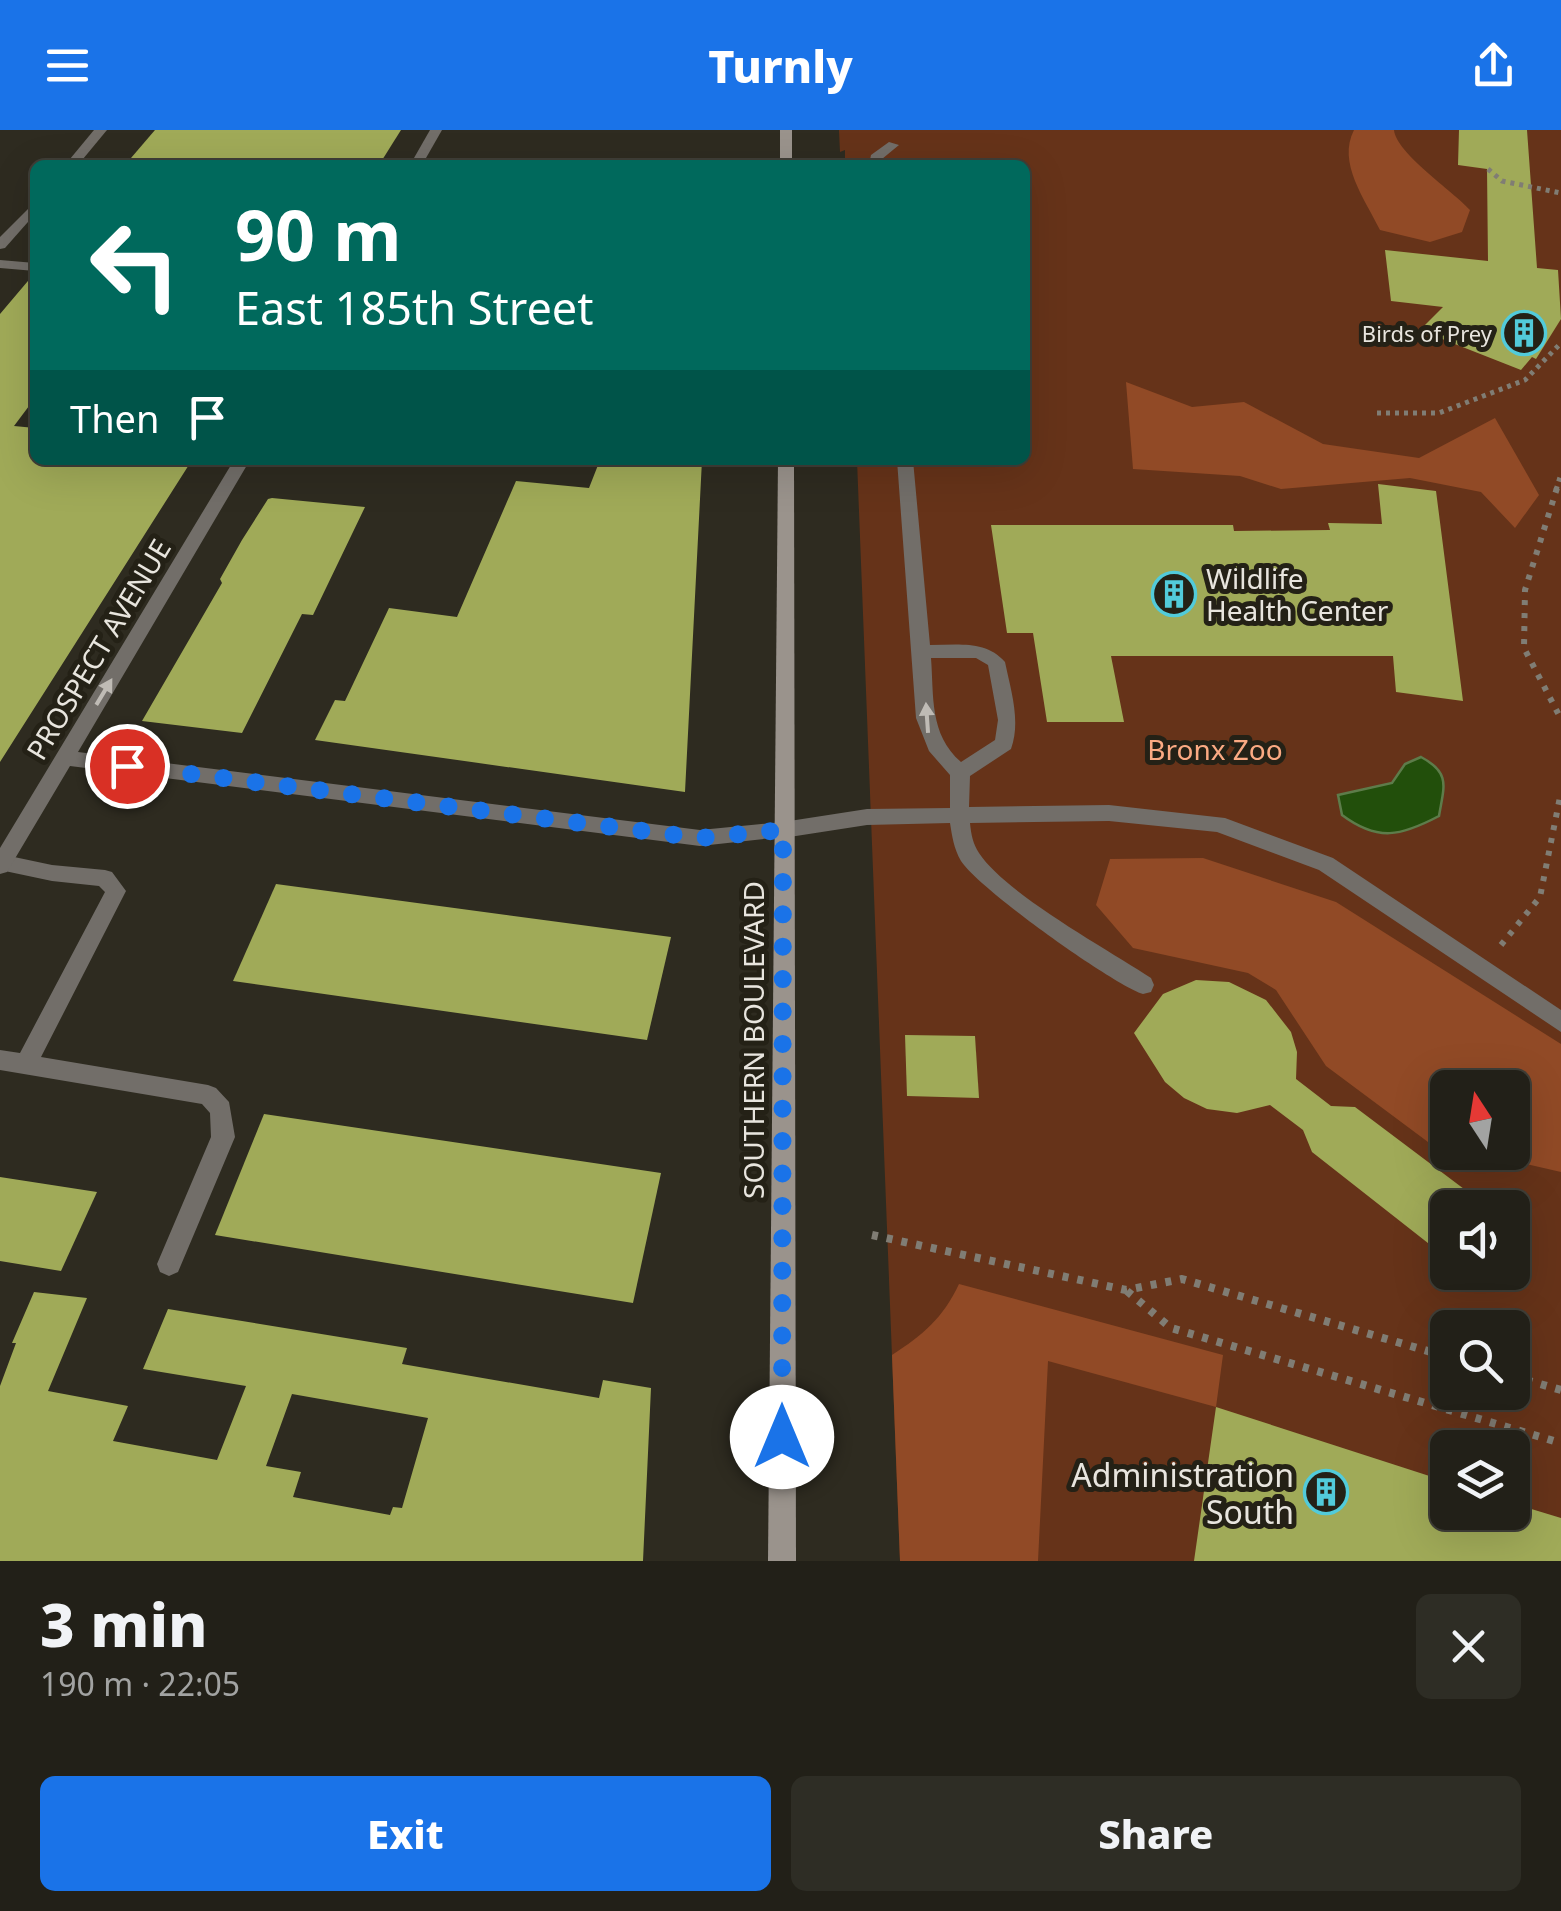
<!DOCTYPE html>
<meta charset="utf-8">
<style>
body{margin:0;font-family:"Noto Sans",sans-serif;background:#2e2d25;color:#f1f3f6;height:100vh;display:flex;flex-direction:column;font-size:38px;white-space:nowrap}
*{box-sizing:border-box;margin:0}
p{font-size:32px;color:#a2a3a2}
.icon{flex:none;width:55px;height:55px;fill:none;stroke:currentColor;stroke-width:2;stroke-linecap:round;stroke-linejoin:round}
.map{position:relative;height:1431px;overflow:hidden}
.panel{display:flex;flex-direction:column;background:#222018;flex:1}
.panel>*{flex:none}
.top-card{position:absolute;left:30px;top:30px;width:1000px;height:305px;border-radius:15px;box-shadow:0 10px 40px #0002,0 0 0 2px #3f3e37;background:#00695c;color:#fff;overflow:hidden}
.needle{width:65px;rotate:348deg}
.fabs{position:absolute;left:1430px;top:940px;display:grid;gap:20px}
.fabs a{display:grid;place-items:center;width:100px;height:100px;border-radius:15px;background:#222018;box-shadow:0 10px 40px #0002,0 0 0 2px #3f3e37;font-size:50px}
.pin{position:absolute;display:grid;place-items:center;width:85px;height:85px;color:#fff;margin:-42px;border:5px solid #fff;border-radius:50%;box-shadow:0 2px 10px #0007}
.me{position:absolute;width:110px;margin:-55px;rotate:0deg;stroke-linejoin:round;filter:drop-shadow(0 0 8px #0008)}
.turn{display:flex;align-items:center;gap:35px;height:210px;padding:0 40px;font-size:45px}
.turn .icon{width:130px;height:130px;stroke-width:2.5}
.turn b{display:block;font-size:70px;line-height:85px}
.then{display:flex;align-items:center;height:95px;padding:0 40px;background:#0003;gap:20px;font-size:38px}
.round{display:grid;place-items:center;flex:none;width:105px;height:105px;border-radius:15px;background:#2e2d25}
.headline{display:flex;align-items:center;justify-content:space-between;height:170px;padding:0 40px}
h1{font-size:60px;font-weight:800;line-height:75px}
.action{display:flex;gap:20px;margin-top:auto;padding:20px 40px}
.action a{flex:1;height:115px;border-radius:15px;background:#1a73e8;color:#fff;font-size:40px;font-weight:800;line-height:115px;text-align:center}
.action a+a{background:#2e2d25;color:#f1f3f6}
header{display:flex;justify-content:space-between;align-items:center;height:130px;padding:0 40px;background:#1a73e8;color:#fff;font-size:45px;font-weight:800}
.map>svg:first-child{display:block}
.green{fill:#663319;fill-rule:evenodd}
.forest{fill:#914a26}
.water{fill:#224f0b;stroke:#5d7c4a;stroke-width:2.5}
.building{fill:#a0aa58;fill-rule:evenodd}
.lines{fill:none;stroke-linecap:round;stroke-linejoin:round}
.path-far2{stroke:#807d74;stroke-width:5;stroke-dasharray:4 5;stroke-linecap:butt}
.path-far1{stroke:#807d74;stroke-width:6;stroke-dasharray:5 8;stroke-linecap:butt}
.path{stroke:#807d74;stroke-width:8;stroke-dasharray:6 9;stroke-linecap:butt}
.service{fill:#726e69;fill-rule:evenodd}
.minor{fill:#726e69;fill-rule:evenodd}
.tertiary{fill:#726e69;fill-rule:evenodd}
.secondary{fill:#9a938c;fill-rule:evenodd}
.oneway{fill:#bfbbb5}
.route{stroke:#1a73e8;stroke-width:18;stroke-dasharray:0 32.4}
.labels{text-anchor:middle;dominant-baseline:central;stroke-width:10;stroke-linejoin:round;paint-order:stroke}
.far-poi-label{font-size:22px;fill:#e8e5de;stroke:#242116;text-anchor:end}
.poi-label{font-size:28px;fill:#e8e5de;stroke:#242116;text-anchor:start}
.street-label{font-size:28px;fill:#e8e5de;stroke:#242116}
.park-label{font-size:28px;fill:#fbaa83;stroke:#242116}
.near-poi-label{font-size:32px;fill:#e8e5de;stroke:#242116;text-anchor:end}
</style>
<header><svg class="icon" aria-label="menu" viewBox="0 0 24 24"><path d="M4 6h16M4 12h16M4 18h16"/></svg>Turnly<svg class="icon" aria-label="share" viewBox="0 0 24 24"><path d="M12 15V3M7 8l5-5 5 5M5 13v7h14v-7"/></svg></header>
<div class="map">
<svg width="1561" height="1431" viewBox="0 0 1561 1431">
<rect width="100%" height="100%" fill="#2e2b20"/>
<!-- green -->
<path class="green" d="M839 0H1561V1431H900L857 330H1025V35H845V20L840 22ZM1448 958H1512V1022H1448ZM1448 1078H1512V1142H1448ZM1448 1198H1512V1262H1448ZM1448 1318H1512V1382H1448Z"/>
<!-- forest -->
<g class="forest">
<path d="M1354 0H1394C1396 23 1453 61 1470 80L1462 102 1430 112 1380 100C1365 69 1337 33 1354 0Z"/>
<polygon points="1126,252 1192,277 1244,272 1323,314 1419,328 1495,288 1539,365 1515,398 1481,362 1410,348 1281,359 1240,346 1133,339"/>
<polygon points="1203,728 1336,772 1561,914 1561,1042 1478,1023 1512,1022 1512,958 1448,958 1447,1016 1428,1012 1326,936 1276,860 1248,843 1133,818 1096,775 1110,729"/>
<path d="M959 1154 1223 1225 1216 1277 1048 1231 1038 1431H900L892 1225C923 1205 943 1188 959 1154Z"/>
</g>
<!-- water -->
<path class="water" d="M1421 627C1451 643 1444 656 1439 686 1401 706 1378 712 1342 685L1338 665 1392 653 1405 634Z"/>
<!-- building -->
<g class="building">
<polygon points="155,0 401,0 379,35 125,35"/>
<polygon points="1459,0 1527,0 1537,138 1558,140 1561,189 1536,229 1532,227 1521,240 1432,205 1436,200 1425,195 1443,177 1391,171 1385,120 1488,131 1487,39 1458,35"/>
<polygon points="33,145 35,268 14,296 35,298 35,330 192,330 0,632 0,184"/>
<polygon points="600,330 702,330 685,662 315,610 335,570 345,571 389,478 457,487 516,351 589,358"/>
<polygon points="1378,354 1436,361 1463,571 1396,562 1393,526 1111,526 1124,592 1047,592 1033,503 1007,503 991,395 1233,395 1234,401 1330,400 1328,393 1382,394"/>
<polygon points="272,368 365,377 313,485 302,484 242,603 142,591 222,453 220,449 242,410 268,369"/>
<polygon points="276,754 671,807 647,910 233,851"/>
<polygon points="1196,850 1229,852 1266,870 1291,902 1297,922 1296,949 1331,976 1355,977 1472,1065 1462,1078 1448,1078 1448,1097 1433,1117 1312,1022 1303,1000 1270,975 1237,983 1207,979 1184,968 1165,952 1134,903 1163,864"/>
<polygon points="905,905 975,906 979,968 907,966"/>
<polygon points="264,984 661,1043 633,1173 215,1105"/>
<polygon points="0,1047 97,1062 61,1141 0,1131"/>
<path d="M34 1162 87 1168 48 1261 128 1276 113 1311 217 1330 246 1256 143 1239 168 1179 407 1218 402 1234 599 1268 603 1250 651 1258 643 1431H0V1256L16 1213H12ZM292 1264 428 1288 402 1378 393 1377 390 1385 293 1367 301 1342 266 1336Z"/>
<polygon points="1216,1277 1448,1352 1448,1382 1512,1382 1512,1373 1561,1388 1561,1431 1194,1431"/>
</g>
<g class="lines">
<!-- path-far2 -->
<g class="path-far2">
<polyline points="1488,39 1502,51 1561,63"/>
<polyline points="1377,283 1439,283 1525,250 1561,213"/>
<polyline points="1556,360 1561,344"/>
</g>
<!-- path-far1 -->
<g class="path-far1">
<polyline points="1557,358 1525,460 1524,518 1561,589"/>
<polyline points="1501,815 1540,767 1561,662"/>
</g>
<!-- path -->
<g class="path">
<polyline points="872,1105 1126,1160 1182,1149 1448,1227"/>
<polyline points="1127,1161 1171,1198 1561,1313"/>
<polyline points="1512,1246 1561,1260"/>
<polyline points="1438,1277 1439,1225"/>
</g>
<!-- service -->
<g class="service">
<polygon points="889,12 899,15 882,29 881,35 869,35 871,25"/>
<path d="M897 330H913L930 515C957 515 986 510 1005 532 1011 561 1021 591 1011 619L970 646 969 677 1109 675 1225 688 1333 728 1561 880V902L1319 740 1217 702 1109 691 970 693C971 704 973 714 979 723 1006 764 1107 819 1151 848L1154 855 1151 862 1143 864C1111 853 979 759 961 731 954 719 952 706 950 693L867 695 783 708 776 706 773 700 776 694 783 692 867 679 950 678V645L929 621 916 588ZM931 528H976L988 535 998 590 995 610 961 632C929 604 934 566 931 528Z"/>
<polygon points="0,724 52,735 105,740 112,742 126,761 41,927 208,955 216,958 229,972 235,1007 178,1142 169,1146 160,1142 157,1134 211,1007 210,983 202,974 0,940 0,920 20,923 105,762 99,756 52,751 0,740"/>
</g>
<!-- minor -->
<g class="minor">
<polygon points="430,0 442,0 422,35 410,35"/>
<polygon points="234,330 250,330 78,622 700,700 783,692 790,694 793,700 790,706 700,716 70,636 7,742 0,744 0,718"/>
</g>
<!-- tertiary -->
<g class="tertiary">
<polygon points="94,0 107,0 78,35 65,35"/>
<polygon points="35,72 35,84 5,118 0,119 0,107"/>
<polygon points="0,130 35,133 35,141 0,138"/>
</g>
<!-- secondary -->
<g class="secondary">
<rect x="780" y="0" width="12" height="35"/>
<polygon points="778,330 794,330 796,1431 768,1431"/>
</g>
</g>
<!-- one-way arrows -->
<defs><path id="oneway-solid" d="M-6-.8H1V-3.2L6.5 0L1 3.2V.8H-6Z" transform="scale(2.5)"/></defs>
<g class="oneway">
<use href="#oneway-solid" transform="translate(104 562) rotate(-59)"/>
<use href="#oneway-solid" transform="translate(927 588) rotate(-94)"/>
</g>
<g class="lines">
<!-- route -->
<polyline class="route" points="127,636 700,708 783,700 782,1307"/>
</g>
<!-- icons -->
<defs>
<symbol id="building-ring" viewBox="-11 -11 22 22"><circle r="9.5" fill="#242116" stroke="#52cbda" stroke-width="1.5"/><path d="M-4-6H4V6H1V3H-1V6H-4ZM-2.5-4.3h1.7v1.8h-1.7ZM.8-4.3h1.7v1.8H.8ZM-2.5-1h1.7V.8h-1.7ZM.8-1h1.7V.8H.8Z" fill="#52cbda"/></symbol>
</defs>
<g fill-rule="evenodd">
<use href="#building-ring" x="1499" y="178" width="50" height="50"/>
<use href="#building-ring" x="1149" y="439" width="50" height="50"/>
<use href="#building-ring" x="1301" y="1337" width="50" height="50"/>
</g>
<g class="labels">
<!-- far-poi labels -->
<g class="far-poi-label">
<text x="1492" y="203">Birds of Prey</text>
</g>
<!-- poi labels -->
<g class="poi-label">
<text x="1206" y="448">Wildlife<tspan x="1206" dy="32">Health Center</tspan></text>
</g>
<!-- street labels -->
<g class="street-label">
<text transform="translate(98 519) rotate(-59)">PROSPECT AVENUE</text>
<text transform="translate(753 910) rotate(-90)">SOUTHERN BOULEVARD</text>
</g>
<!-- park labels -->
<g class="park-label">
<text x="1215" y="619">Bronx Zoo</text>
</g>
<!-- near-poi labels -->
<g class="near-poi-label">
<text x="1294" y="1344">Administration<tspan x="1294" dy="37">South</tspan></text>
</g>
</g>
</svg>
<div class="fabs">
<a><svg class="needle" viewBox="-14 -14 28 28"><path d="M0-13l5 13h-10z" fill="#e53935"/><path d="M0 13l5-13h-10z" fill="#a2a3a2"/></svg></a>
<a><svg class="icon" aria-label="sound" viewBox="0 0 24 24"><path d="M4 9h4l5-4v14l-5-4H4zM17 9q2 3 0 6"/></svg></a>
<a><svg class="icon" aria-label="search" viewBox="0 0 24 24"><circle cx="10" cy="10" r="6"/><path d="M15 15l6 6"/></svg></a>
<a><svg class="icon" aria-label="layers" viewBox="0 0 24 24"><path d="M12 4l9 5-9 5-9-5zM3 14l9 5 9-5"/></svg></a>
</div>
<div class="pin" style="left:127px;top:636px;background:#d93025"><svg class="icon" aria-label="arrive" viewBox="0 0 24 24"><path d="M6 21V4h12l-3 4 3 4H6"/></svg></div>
<svg class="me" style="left:782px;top:1307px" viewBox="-20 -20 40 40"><circle r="19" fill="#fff"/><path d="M0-13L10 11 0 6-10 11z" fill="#1a73e8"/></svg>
<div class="top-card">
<div class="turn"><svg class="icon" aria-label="left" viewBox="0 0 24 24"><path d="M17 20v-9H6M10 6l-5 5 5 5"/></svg><div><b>90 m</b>East 185th Street</div></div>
<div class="then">Then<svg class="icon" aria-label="arrive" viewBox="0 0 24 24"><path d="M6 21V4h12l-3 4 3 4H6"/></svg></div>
</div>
</div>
<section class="panel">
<div class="headline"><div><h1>3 min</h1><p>190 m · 22:05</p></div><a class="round"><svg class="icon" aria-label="close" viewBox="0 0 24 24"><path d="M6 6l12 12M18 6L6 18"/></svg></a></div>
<div class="action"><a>Exit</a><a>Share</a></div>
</section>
